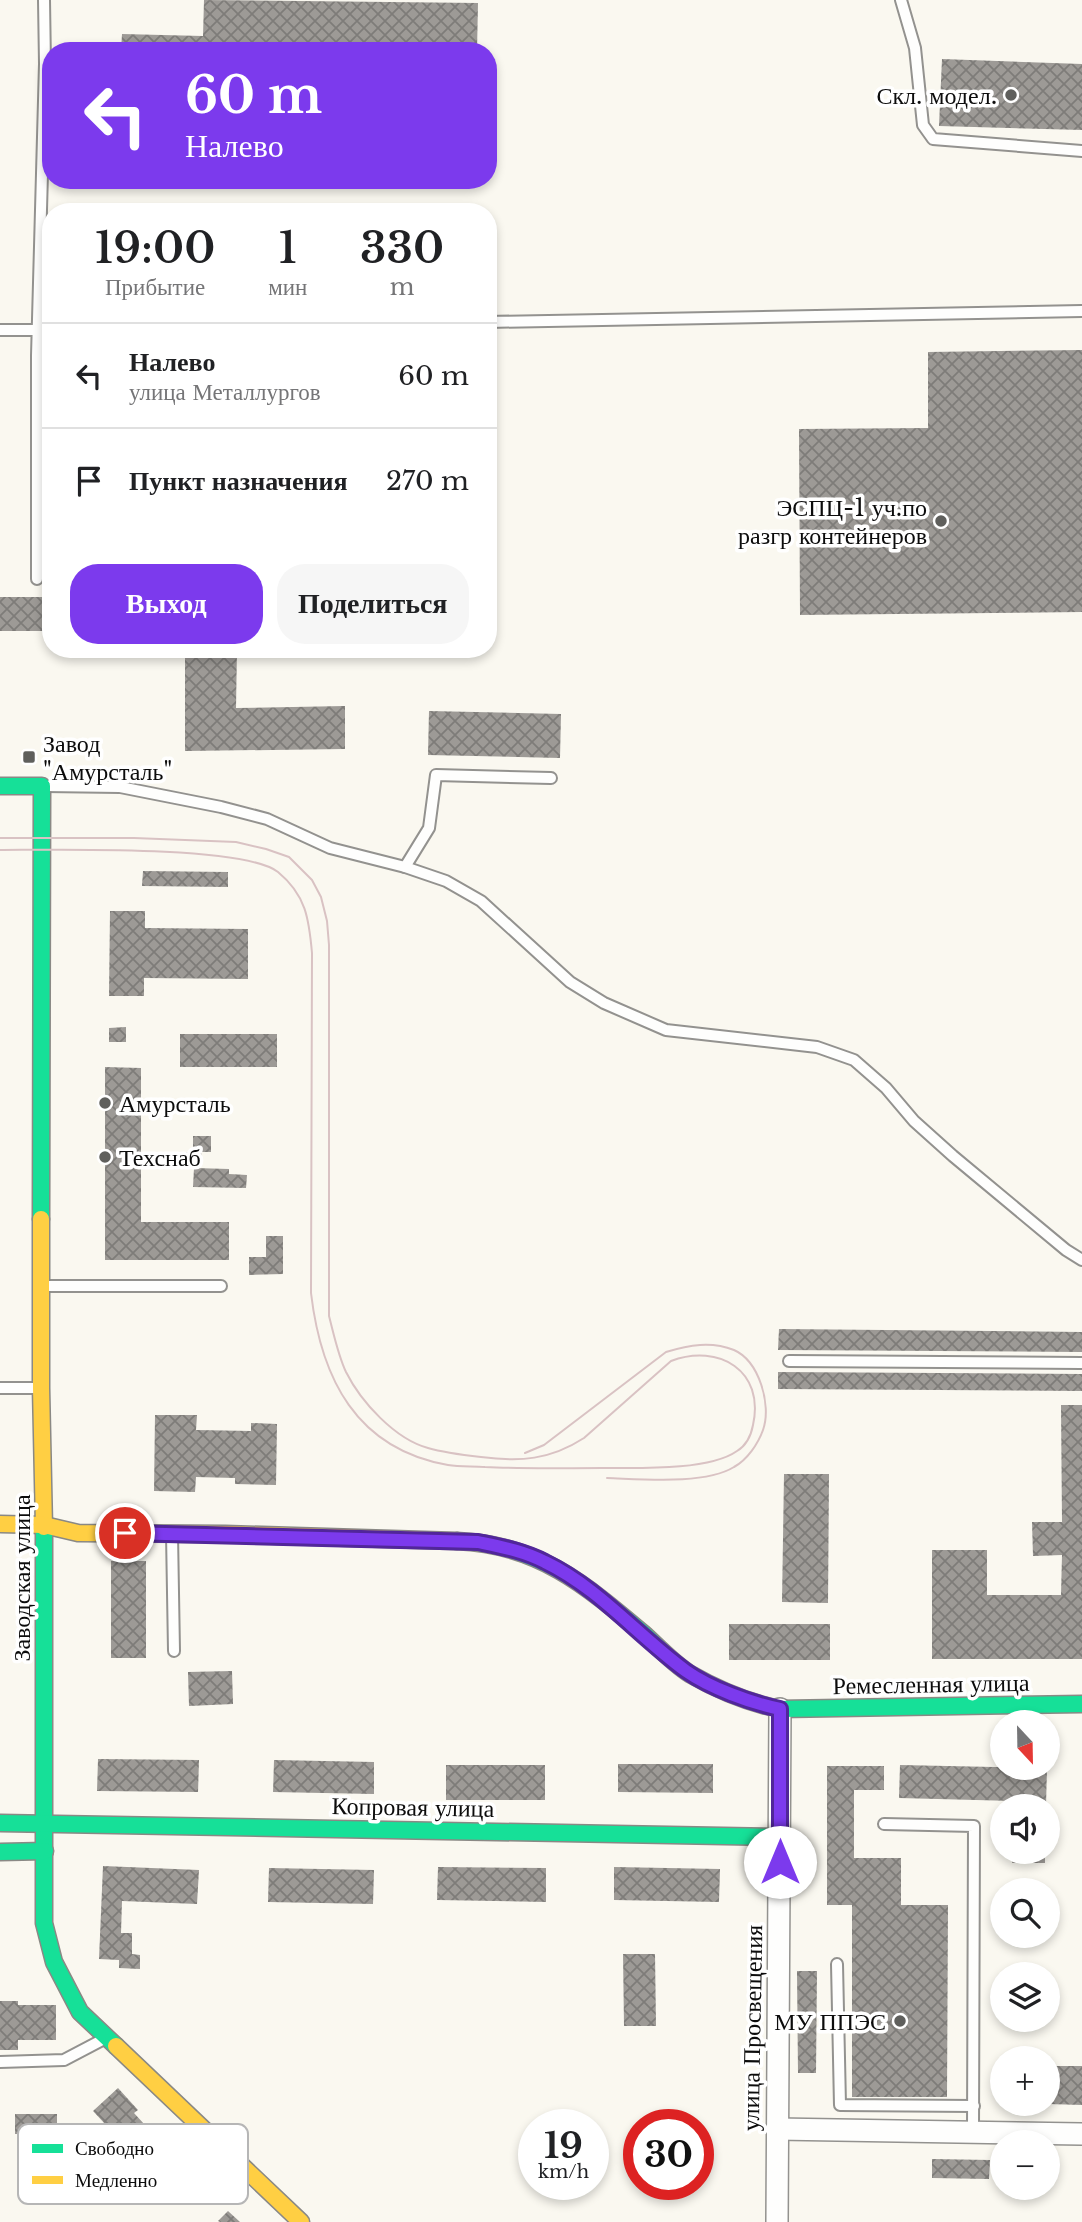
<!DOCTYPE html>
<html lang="ru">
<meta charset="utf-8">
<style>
body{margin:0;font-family:"Libre Baskerville",serif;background:#f6f6f6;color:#202124;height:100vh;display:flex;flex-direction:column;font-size:26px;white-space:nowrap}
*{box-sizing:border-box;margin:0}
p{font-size:23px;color:#757577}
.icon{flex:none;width:38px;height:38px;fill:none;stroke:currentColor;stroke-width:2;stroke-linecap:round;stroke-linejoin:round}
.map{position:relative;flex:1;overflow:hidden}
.details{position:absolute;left:42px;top:203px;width:455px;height:455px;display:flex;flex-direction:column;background:#fff;border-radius:28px;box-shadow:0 4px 10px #0003}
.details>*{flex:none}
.top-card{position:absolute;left:42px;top:42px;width:455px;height:147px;border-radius:28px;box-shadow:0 4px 10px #0003;background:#7c3aed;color:#fff;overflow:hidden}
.needle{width:46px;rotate:158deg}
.buttons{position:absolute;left:990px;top:1710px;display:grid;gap:14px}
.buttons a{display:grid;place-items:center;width:70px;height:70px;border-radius:50%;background:#fff;box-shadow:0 4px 10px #0003;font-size:35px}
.speed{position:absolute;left:518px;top:2109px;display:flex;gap:14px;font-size:35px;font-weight:700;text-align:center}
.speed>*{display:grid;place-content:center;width:91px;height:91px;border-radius:50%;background:#fff;box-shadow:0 4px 10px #0003;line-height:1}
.speed small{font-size:18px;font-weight:400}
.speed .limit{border:10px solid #d22;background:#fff;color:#111}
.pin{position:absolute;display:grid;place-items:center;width:60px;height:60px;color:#fff;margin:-30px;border:4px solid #fff;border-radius:50%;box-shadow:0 2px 7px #0007}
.me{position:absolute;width:77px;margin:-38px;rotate:0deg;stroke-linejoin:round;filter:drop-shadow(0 0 5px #0008)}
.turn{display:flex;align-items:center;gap:24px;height:147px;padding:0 28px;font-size:32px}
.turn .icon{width:91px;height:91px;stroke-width:2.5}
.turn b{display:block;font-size:49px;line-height:60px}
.eta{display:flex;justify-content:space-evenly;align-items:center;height:119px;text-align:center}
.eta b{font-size:42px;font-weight:600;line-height:49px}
.cta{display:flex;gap:14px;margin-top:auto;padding:14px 28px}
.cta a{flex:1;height:80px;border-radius:28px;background:#7c3aed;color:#fff;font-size:28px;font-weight:600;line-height:80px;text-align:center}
.cta a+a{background:#f6f6f6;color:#202124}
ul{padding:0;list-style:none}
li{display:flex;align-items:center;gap:21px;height:105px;padding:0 28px;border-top:2px solid #e0e0e0}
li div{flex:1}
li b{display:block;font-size:26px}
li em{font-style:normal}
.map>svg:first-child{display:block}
.building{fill:url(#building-cross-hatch)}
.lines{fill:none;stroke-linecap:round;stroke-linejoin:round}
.lane-casing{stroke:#93928f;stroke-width:14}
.street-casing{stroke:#93928f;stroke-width:24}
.fast-casing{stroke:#8a8985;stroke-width:19}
.slow-casing{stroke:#8a8985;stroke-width:19}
.lane{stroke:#fefefd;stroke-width:10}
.street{stroke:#fefefd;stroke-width:21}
.fast{stroke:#16e098;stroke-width:16}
.slow{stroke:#ffcf43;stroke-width:16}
.tram{stroke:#d9c2c3;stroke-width:2}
.route-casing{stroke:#51269a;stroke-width:18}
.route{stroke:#7c3aed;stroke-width:12}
.poi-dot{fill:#5f5f5c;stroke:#fff;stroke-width:2.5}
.labels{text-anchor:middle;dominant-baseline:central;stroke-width:7;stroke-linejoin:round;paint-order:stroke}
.poi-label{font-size:24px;fill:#0c0c0c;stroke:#fff;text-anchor:end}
.street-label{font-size:24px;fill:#0c0c0c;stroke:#fff}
.key{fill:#fff;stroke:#b6b6b6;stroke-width:2}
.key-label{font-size:19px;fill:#0c0c0c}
</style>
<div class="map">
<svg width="1082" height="2222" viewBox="0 0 1082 2222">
<defs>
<pattern id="building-cross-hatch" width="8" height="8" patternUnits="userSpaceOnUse" patternTransform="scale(1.75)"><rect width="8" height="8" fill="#9d9a96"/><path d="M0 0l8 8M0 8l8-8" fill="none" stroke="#7e7c79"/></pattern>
</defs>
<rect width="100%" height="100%" fill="#faf8f0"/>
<!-- building -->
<g class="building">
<polygon points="204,0 478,3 477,51 121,51 122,34 203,36"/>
<polygon points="942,59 1082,64 1082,130 939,126"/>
<polygon points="373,180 475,180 475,184 373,183"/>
<polygon points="1082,350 1082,612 800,615 799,429 928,428 928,352"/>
<rect x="0" y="597" width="51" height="34"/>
<polygon points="185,649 237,649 236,708 345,706 345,749 185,751"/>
<polygon points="429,711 561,714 560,758 428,755"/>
<polygon points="143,871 228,872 228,887 142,886"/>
<polygon points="110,911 145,911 145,928 248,929 248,979 144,978 144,996 109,996"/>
<polygon points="126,1027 126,1042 109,1042 109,1028"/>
<rect x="180" y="1034" width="97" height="33"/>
<polygon points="105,1067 141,1068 141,1222 229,1222 229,1260 105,1260"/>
<polygon points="193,1136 211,1136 211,1152 201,1152 202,1160 175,1160 175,1152 193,1152"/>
<polygon points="194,1168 229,1169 229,1174 247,1175 246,1188 193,1187"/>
<polygon points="266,1236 283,1236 283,1274 249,1275 249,1257 266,1257"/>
<polygon points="779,1329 1082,1332 1082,1352 778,1350"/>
<polygon points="778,1372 1082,1374 1082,1391 778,1389"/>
<polygon points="1061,1405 1082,1405 1082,1659 932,1659 932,1550 987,1550 987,1595 1061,1595 1062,1555 1033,1556 1032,1522 1062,1522"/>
<polygon points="155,1415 197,1415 196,1430 251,1431 251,1423 277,1424 276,1485 235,1484 235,1478 196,1477 195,1492 154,1491"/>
<polygon points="784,1474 829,1474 828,1603 782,1602"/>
<rect x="111" y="1561" width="35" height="97"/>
<rect x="729" y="1624" width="101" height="36"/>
<polygon points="232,1671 233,1704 189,1706 188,1672"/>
<polygon points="98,1759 199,1760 198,1792 97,1791"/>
<polygon points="274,1760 374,1762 374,1794 273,1792"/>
<polygon points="618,1764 713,1764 713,1793 618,1792"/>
<rect x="446" y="1765" width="99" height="35"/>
<polygon points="900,1765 1047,1768 1046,1806 1014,1806 1014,1801 899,1798"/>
<polygon points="827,1766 884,1766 884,1790 854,1790 854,1858 901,1858 901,1905 948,1905 947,2097 852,2097 852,1905 827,1905"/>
<polygon points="1013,1852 1045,1852 1045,1863 1012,1863"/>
<polygon points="103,1866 199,1870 197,1904 122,1901 121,1933 132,1933 132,1954 140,1955 140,1969 119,1968 119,1960 99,1959"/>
<polygon points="438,1867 546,1868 546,1902 437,1900"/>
<polygon points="614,1867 720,1869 719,1902 614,1900"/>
<polygon points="269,1868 374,1870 373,1904 268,1902"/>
<polygon points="623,1954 655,1954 656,2026 624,2026"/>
<polygon points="797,1971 817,1971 816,2073 798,2073"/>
<polygon points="0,2001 18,2001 18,2005 56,2005 56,2040 18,2040 18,2050 0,2050"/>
<polygon points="1048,2066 1082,2066 1082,2105 1048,2104"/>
<polygon points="118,2088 138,2110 134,2113 156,2137 159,2134 185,2161 169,2175 166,2172 157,2181 134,2156 131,2159 115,2142 119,2139 93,2111"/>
<rect x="15" y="2114" width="42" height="20"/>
<polygon points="932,2159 990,2160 989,2179 932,2178"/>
<polygon points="228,2211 240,2222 220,2222 218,2221"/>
</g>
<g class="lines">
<defs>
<g id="lane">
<polyline points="901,0 915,48 923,125 933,139 1082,151"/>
<polyline points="488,322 1082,311"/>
<polyline points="0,330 51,330"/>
<polyline points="37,579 37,356 45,64 44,0"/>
<polyline points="45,786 120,787 221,807 267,819 330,848 405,867 446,881 481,901 570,982 604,1003 666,1030 817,1047 854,1060 886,1088 914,1121 953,1156 1066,1250 1082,1260"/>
<polyline points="405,867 429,828 436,775 551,778"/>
<polyline points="42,1286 221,1286"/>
<polyline points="789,1361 1082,1363"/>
<polyline points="0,1388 41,1388"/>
<polyline points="172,1534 174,1651"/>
<polyline points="884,1824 974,1826 973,2132"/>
<polyline points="837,1964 840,2105 974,2106"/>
<polyline points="0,2062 64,2060 104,2039"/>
</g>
<g id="street">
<polyline points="777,2129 1082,2134"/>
<polyline points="777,2222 780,1709"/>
</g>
<g id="fast">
<polyline points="0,786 42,786 41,1219"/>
<polyline points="44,1527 44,1923 54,1962 80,2012 116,2046"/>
<path d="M457 1541C538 1544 586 1585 645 1635 659 1648 674 1664 690 1674 718 1690 749 1703 780 1709L1082 1704"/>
<polyline points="0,1823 780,1837"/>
<polyline points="0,1852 45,1851"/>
</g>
<g id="slow">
<polyline points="41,1219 41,1388 44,1527"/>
<polyline points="0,1524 44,1525 78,1533 225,1534 457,1541"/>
<polyline points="116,2046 301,2222"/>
</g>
</defs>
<!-- lane casing -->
<use href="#lane" class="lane-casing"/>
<!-- street casing -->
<use href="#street" class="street-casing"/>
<!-- fast casing -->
<use href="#fast" class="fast-casing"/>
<!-- slow casing -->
<use href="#slow" class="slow-casing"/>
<!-- lane -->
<use href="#lane" class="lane"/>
<!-- street -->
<use href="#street" class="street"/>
<!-- fast -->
<use href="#fast" class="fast"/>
<!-- slow -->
<use href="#slow" class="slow"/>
<!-- tram -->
<g class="tram">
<path d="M0 838H134L236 842 266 849 289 857 312 880 321 897 327 921 329 945V1316C334 1335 338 1355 346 1372 361 1402 395 1439 428 1448 445 1453 463 1455 481 1457 520 1462 550 1460 584 1438L671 1361C719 1343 765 1371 753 1425 751 1436 747 1445 737 1451 709 1471 636 1468 602 1468 563 1468 524 1469 485 1467 473 1466 460 1467 448 1465 356 1449 321 1378 311 1293L312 953C309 919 306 895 278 872 244 845 51 850 0 850"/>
<path d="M525 1453 544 1445 666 1352C689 1345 711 1341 734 1350 759 1361 772 1405 763 1430 758 1444 747 1460 734 1467 705 1485 641 1479 607 1478"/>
</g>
</g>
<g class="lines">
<defs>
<path id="route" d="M125 1533 478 1542C502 1547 524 1551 545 1562 599 1588 638 1636 686 1671 710 1688 751 1703 780 1709V1862"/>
</defs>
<!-- route casing -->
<use href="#route" class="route-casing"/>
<!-- route -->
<use href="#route" class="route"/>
</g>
<!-- markers -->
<g class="poi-dot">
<circle cx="1011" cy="95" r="7"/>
<circle cx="941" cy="521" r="7"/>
<rect x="22" y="750" width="14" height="14" rx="3.5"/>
<circle cx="105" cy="1103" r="7"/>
<circle cx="105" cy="1157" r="7"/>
<circle cx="900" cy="2021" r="7"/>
</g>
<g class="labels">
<!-- poi labels -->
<g class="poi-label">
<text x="997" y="95">Скл. модел.</text>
<text x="927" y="507">ЭСПЦ-1 уч.по<tspan x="927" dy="28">разгр контейнеров</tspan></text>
<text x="43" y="743" text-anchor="start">Завод<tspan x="43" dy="28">"Амурсталь"</tspan></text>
<text x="119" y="1103" text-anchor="start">Амурсталь</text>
<text x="119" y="1157" text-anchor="start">Техснаб</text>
<text x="886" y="2021">МУ ППЭС</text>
</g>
<!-- street labels -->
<g class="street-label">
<text transform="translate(21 1578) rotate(-90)">Заводская улица</text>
<text transform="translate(931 1684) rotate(-1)">Ремесленная улица</text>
<text transform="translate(413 1807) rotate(1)">Копровая улица</text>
<text transform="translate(752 2028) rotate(-89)">улица Просвещения</text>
</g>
</g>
<!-- legend -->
<rect x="18" y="2124" width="230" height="80" rx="10" class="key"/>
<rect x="32" y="2144" width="31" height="9" fill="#16e098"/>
<rect x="32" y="2176" width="31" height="8" fill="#ffcf43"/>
<g class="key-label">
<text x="75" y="2155">Свободно</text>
<text x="75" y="2187">Медленно</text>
</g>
</svg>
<div class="buttons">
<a><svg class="needle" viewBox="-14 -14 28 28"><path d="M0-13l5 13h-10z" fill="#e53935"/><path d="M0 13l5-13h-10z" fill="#757577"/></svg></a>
<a><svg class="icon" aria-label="sound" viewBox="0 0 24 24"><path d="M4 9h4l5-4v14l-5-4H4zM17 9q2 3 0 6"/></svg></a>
<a><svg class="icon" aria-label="search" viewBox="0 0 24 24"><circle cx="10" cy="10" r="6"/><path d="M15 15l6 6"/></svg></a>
<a><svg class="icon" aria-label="layers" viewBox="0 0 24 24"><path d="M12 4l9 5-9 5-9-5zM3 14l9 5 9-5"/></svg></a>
<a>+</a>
<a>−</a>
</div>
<div class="speed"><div>19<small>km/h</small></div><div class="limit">30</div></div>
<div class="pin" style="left:125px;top:1533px;background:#d93025"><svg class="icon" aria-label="arrive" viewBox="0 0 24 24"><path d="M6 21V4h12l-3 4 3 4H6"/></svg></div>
<svg class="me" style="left:780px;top:1862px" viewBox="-20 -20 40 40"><circle r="19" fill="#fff"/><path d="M0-13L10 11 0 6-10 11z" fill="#7c3aed"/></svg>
<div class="top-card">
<div class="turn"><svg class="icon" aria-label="left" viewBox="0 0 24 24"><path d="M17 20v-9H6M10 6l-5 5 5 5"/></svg><div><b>60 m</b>Налево</div></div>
</div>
<section class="details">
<div class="eta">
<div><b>19:00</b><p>Прибытие</p></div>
<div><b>1</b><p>мин</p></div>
<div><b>330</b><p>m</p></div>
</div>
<ul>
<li><svg class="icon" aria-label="left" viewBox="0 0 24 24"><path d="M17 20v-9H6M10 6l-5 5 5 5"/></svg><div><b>Налево</b><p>улица Металлургов</p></div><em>60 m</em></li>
<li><svg class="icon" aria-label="arrive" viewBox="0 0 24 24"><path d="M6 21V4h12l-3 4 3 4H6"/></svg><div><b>Пункт назначения</b></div><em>270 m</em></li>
</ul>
<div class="cta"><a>Выход</a><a>Поделиться</a></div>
</section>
</div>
